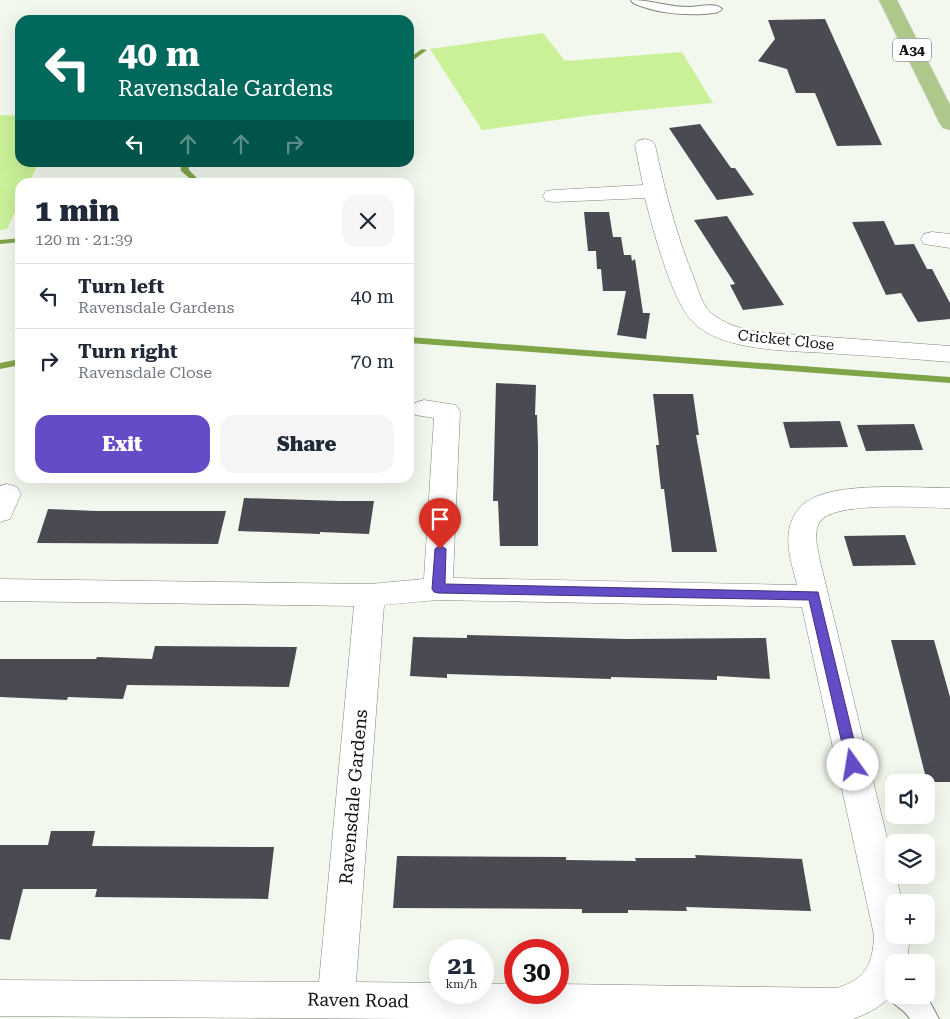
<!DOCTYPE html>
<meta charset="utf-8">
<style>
body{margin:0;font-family:"Roboto Serif",serif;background:#f6f6f7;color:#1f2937;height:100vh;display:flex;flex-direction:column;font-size:19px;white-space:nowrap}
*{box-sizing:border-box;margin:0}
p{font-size:16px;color:#747a83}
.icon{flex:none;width:28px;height:28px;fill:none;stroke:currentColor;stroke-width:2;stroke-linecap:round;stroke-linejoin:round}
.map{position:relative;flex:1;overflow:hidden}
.side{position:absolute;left:15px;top:178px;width:399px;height:305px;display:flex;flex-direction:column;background:#fff;border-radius:15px;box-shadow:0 5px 20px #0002}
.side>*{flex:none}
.guide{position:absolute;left:15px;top:15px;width:399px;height:152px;border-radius:15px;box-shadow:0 5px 20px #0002;background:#00695c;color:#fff;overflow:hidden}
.buttons{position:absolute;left:885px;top:774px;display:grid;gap:10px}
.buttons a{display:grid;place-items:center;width:50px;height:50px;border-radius:10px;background:#fff;box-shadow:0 5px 20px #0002;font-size:25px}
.speed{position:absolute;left:429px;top:939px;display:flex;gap:10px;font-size:25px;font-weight:700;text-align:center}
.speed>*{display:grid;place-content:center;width:65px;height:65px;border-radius:50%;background:#fff;box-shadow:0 5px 20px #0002;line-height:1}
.speed small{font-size:12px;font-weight:400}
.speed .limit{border:8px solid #d22;background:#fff;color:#111}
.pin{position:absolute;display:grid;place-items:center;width:42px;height:42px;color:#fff;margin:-51px -21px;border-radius:50% 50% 50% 0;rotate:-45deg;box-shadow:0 0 5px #0007}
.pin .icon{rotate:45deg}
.me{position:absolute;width:55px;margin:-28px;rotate:347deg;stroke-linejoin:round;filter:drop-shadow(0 0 4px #0008)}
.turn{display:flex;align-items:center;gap:18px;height:105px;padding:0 20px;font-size:22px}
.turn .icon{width:65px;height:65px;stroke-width:2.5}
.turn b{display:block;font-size:35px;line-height:42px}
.lanes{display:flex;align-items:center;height:48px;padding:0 20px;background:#0003;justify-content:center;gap:25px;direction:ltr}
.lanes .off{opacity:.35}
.round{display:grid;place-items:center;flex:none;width:52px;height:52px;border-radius:15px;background:#f6f6f7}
.head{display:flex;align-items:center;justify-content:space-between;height:85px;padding:0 20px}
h1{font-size:30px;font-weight:800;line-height:38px}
.action{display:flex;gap:10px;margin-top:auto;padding:10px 20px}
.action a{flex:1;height:58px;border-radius:15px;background:#634cc5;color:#fff;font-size:20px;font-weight:800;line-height:58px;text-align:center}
.action a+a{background:#f6f6f7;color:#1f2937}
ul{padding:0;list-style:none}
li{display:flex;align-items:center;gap:15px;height:65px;padding:0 20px;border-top:1px solid #e0e1e3}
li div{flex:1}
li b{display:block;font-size:19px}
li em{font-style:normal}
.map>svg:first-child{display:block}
.green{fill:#caf198}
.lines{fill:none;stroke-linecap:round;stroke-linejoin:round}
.stream{fill:#80a549;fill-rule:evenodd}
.building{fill:#4a4a52}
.service-casing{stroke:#81857c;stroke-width:2}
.minor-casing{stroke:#81857c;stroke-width:1}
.trunk-casing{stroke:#d4d4d3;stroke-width:1}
.service{fill:#fff;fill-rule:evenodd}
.minor{fill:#fff;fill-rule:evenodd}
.trunk{fill:#aec88b;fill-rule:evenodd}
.route{fill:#634cc5;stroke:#403180}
.labels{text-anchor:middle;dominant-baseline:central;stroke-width:5;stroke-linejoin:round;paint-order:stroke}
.shield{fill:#fff;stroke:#575856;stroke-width:1}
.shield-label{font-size:14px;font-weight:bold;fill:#0f110d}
.street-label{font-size:15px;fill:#0f110d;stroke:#fff}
.near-street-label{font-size:18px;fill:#0f110d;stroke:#fff}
</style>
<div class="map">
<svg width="950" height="1019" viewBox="0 0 950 1019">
<rect width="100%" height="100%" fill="#f3f8ee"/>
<!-- green -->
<g class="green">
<polygon points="543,33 565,61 682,52 713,103 600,114 482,130 430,49"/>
<polygon points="0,115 20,116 20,162 39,163 29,182 20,182 20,201 7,229 0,230"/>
</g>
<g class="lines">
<!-- stream -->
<g class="stream">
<polygon points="422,49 427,50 409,63 409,58"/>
<polygon points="180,162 188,162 189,170 201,182 194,182 181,171"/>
<polygon points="20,238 20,242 0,244 0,240"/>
<polygon points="409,337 950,377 950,383 409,343"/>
<polygon points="20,359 20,365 0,369 0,363"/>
</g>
</g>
<!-- building -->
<g class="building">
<polygon points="825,19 882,145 837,146 815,93 796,93 787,69 758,61 775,39 768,20"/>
<polygon points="700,124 731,168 735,168 754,195 717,200 669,128"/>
<polygon points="584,212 609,212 613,237 621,237 624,255 631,255 632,261 635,259 643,313 650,313 646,339 617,335 626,291 603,291 601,269 597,269 596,251 588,251"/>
<polygon points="727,216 784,305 743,310 730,285 735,284 694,220"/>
<polygon points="884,221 895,245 914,244 927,269 932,269 950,303 950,319 918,322 901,293 886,295 852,222"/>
<polygon points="496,383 536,385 535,415 537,415 538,446 538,546 500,546 498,501 493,501"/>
<polygon points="653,394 693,394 699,435 696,435 717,552 672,552 664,489 661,489 656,445 659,445"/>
<polygon points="840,421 848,447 790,448 783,422"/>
<polygon points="914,424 923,450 866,451 857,425"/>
<polygon points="244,498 340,501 374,501 369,534 320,532 320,534 238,531"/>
<polygon points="48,509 97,511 226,511 218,544 37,543"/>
<polygon points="905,535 916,565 853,566 844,536"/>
<polygon points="467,635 627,639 766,638 770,679 717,676 717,680 611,677 611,679 447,674 447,678 410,676 413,637 467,638"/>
<polygon points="891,640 934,640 950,697 950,782 927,782"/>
<polygon points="155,646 297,647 289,687 127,685 123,699 68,697 67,700 0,697 0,659 96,659 97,657 152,659"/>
<polygon points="51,831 95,831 92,846 274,847 268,899 95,897 97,889 23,889 10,940 0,939 0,845 48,845"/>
<polygon points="695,855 802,859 811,911 686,907 687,911 628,910 628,913 582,913 582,909 393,908 397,856 566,857 566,860 636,861 635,858 696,858"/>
</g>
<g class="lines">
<defs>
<g id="service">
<path d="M631 0C651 0 668 7 689 7 698 7 716 2 722 9 718 14 711 13 704 14 678 15 656 13 633 3Z"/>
<path d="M894 985V995H926L939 1019H910C904 1008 893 1007 888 995Z"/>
</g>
<g id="minor">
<path d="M645 139 652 141 655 145C665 192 677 237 695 281 699 292 702 304 710 312 723 324 742 329 759 332L950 346V362C913 359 876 356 840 354 798 350 724 354 693 322 671 300 653 229 645 198L554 202 546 201 543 196 546 191 554 190 643 185 635 145 638 141Z"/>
<polygon points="932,232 950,234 950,248 924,244 921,239 924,234"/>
<path d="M424 400 456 405 460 411 453 578 797 585C793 568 786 549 789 531 790 521 797 508 806 502 835 481 913 488 950 488V508C925 508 831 500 819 523 813 534 818 549 820 561L894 867V875H896L902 902H894V935H910L907 962H894V992C883 1006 869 1013 853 1019H407L0 1016V980L319 982 354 606 0 601V579L370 584 424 579 434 418 415 415 411 409 415 403ZM438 600 802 607 874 935C873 964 866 979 837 988L558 984V992H515V984H482V992H440V983L356 982 384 605Z"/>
<polygon points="7,484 17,487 21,494 10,519 0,522 0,486"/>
</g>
<polygon id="trunk" points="879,0 897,0 950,105 950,130 943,128 940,124"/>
</defs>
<!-- service casing -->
<use href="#service" class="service-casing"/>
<!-- minor casing -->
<use href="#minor" class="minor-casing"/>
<!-- trunk casing -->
<use href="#trunk" class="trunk-casing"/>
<!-- service -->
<use href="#service" class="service"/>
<!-- minor -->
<use href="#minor" class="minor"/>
<!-- trunk -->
<use href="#trunk" class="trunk"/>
</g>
<!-- route -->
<polygon class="route" points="440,545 446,549 445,584 818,592 860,765 858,769 853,771 849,769 847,765 809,600 438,593 434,592 432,589 435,549"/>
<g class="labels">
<!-- shield labels -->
<rect class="shield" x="893" y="38.5" width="38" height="23" rx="4"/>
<g class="shield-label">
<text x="912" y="50">A34</text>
</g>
<!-- street labels -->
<g class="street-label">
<text transform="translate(786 340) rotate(6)">Cricket Close</text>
</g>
<!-- near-street labels -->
<g class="near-street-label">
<text transform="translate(353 797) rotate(-85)">Ravensdale Gardens</text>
<text transform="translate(358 1000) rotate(1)">Raven Road</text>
</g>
</g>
</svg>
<div class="buttons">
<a><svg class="icon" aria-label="sound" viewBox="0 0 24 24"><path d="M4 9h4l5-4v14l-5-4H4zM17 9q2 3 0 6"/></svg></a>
<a><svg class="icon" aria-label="layers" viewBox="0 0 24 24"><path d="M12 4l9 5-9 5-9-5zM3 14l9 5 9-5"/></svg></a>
<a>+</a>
<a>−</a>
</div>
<div class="speed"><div>21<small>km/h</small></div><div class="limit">30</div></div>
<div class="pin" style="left:440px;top:549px;background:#d93025"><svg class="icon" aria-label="arrive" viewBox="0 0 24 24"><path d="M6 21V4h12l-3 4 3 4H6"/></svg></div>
<svg class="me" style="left:853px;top:765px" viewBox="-20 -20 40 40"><circle r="19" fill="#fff"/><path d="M0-13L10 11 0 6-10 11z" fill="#634cc5"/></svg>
<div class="guide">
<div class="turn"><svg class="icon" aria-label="left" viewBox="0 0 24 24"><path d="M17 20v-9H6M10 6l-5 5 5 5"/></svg><div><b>40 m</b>Ravensdale Gardens</div></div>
<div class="lanes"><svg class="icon" aria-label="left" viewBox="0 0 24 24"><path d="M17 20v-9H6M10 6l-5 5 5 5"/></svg><svg class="icon off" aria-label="ahead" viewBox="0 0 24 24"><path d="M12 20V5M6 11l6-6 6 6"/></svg><svg class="icon off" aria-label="ahead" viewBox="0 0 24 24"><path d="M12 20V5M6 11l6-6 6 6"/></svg><svg class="icon off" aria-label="right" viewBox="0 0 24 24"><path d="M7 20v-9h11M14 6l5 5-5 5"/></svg></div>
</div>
<section class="side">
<div class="head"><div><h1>1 min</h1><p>120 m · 21:39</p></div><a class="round"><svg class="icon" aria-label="close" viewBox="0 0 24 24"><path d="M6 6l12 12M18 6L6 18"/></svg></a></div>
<ul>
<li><svg class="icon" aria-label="left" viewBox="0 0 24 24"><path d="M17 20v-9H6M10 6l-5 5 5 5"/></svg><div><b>Turn left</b><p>Ravensdale Gardens</p></div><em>40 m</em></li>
<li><svg class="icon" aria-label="right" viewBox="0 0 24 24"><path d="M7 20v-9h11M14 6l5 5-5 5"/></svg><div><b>Turn right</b><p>Ravensdale Close</p></div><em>70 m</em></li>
</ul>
<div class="action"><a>Exit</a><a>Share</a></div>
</section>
</div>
